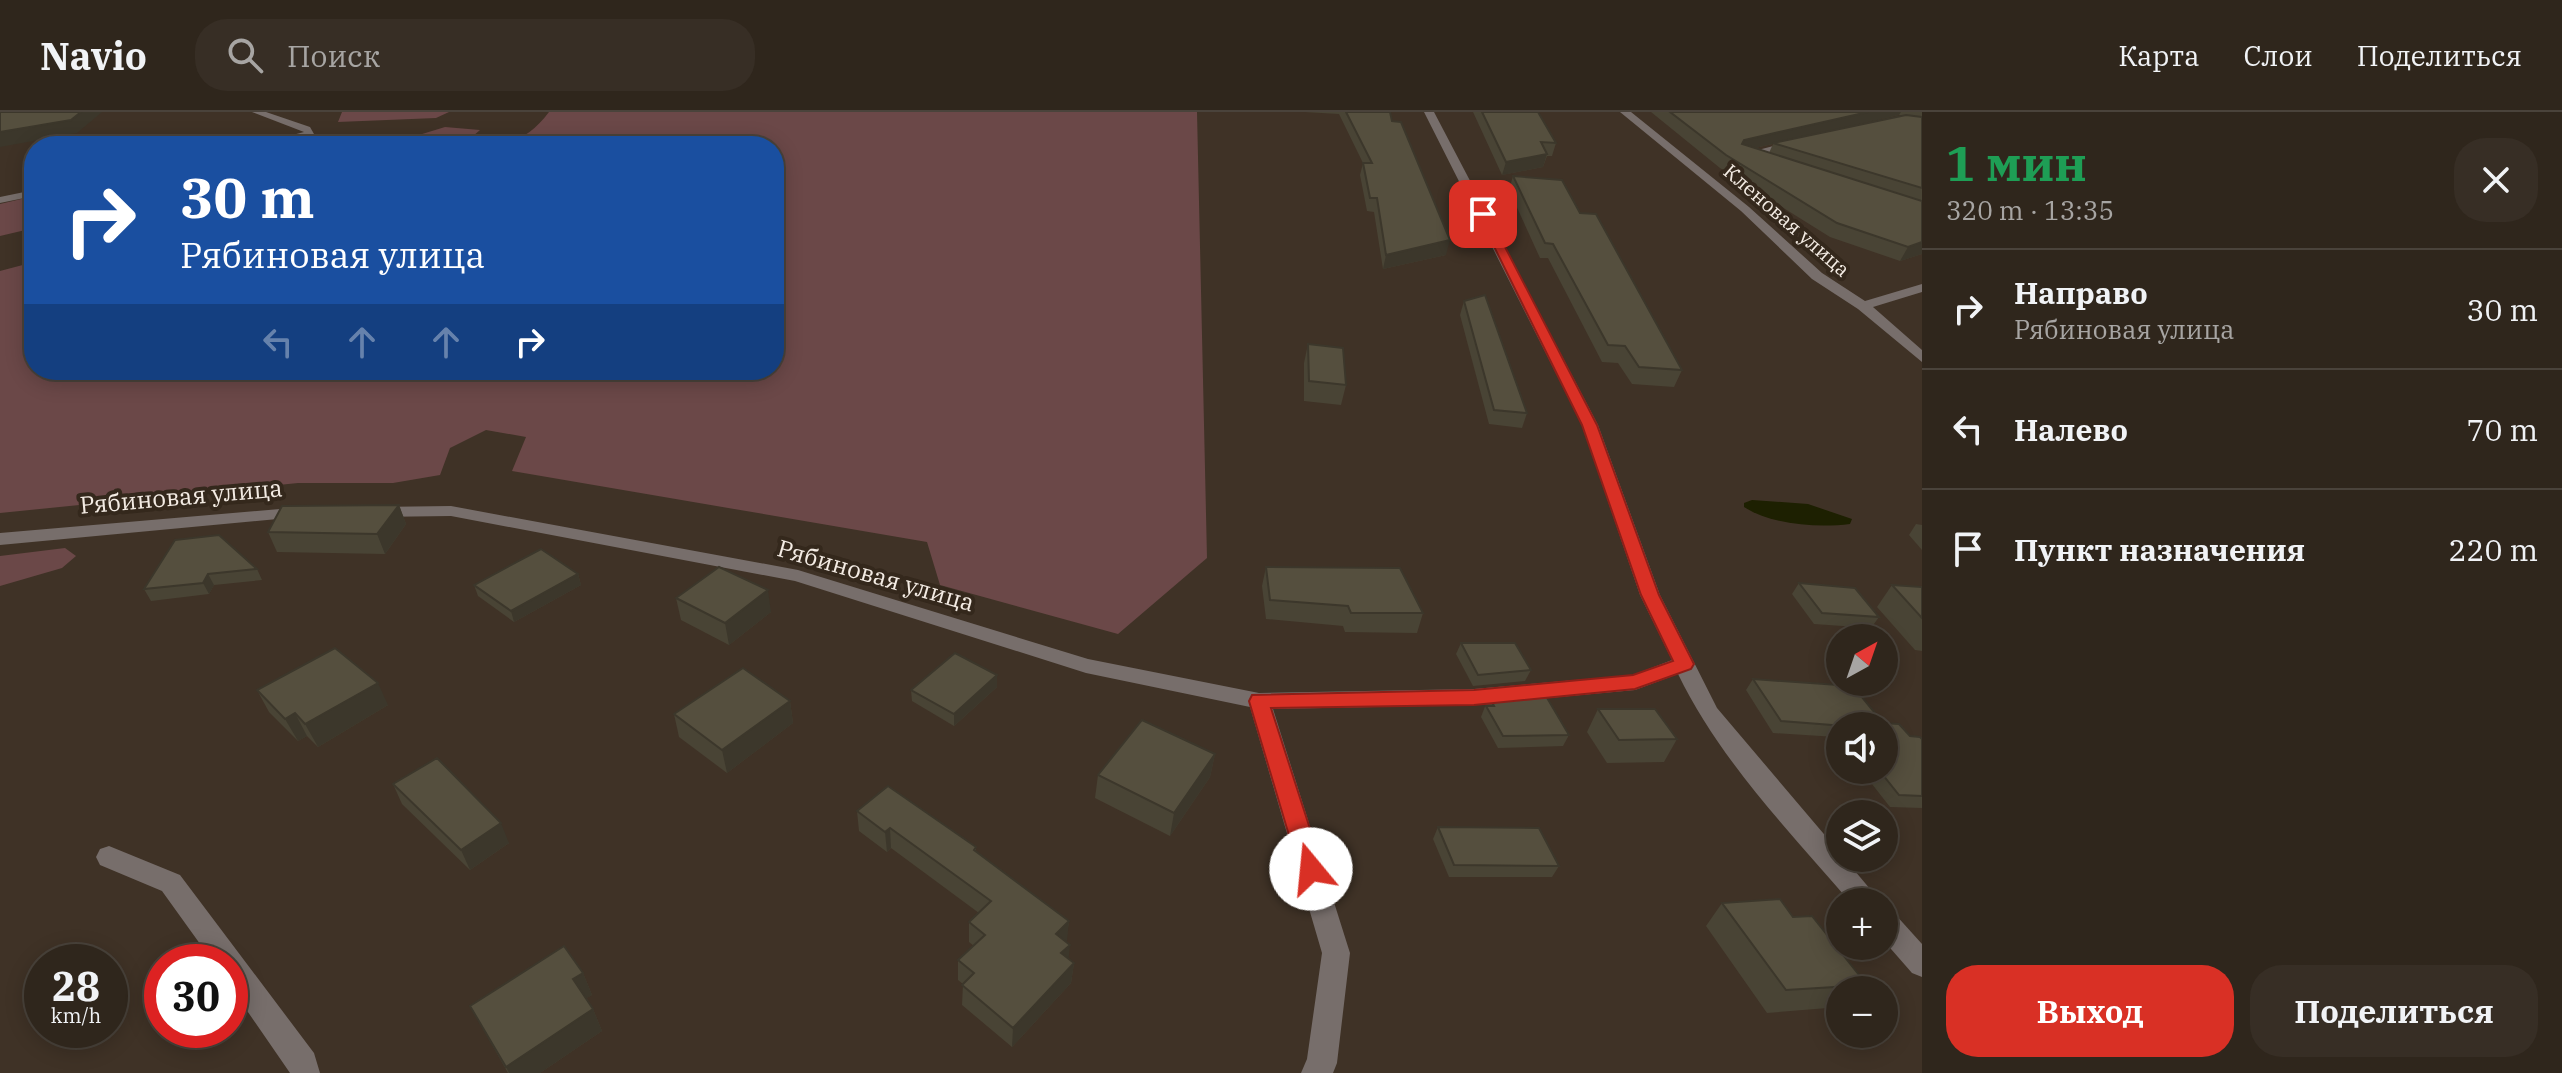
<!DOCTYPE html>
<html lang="ru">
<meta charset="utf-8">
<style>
body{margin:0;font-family:"IBM Plex Serif",serif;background:#372e25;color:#f1f3f6;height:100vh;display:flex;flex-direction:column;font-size:30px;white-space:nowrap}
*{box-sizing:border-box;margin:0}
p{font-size:26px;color:#a7a5a3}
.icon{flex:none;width:44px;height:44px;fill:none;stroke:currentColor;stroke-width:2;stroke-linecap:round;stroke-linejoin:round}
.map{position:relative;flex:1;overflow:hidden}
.side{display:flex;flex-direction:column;background:#2f261c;width:640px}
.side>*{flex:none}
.top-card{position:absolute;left:24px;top:24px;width:760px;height:244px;border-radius:32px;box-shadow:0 4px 20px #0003,0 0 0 2px #4a433b;background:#1a4fa0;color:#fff;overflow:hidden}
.needle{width:52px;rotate:40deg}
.tools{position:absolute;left:1826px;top:512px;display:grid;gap:16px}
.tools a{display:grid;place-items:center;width:72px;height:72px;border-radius:50%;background:#2f261c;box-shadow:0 4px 20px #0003,0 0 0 2px #4a433b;font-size:40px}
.speed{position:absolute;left:24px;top:832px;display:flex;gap:16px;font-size:40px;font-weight:700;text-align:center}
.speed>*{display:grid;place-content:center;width:104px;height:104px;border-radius:50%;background:#2f261c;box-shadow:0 4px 20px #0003,0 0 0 2px #4a433b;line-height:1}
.speed small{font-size:20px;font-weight:400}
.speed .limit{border:12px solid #d22;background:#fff;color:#111}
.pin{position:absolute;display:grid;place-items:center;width:68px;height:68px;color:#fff;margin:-34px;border-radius:16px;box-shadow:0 4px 12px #0006}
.me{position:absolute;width:88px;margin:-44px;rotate:343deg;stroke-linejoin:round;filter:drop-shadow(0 0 6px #0008)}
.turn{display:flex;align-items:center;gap:28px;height:168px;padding:0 24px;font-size:36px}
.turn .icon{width:104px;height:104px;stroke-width:2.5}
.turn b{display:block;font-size:56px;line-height:68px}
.lanes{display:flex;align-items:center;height:76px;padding:0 24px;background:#0003;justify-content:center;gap:40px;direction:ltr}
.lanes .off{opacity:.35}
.round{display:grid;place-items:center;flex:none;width:84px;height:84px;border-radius:32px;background:#372e25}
.overview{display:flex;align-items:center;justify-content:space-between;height:136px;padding:0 24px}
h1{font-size:48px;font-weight:700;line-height:60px;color:#1e9e55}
.primary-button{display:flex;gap:16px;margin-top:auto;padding:16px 24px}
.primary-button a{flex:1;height:92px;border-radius:32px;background:#d93025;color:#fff;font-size:32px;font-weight:700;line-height:92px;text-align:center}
.primary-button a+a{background:#372e25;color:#f1f3f6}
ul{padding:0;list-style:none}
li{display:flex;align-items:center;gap:24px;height:120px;padding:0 24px;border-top:2px solid #4a433b}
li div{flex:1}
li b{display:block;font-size:30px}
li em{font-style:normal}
header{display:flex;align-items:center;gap:48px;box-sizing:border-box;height:112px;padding:0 40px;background:#2f261c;border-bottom:2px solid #4a433b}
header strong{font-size:38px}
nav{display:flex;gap:44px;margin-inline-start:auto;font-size:28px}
.search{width:560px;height:72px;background:#372e25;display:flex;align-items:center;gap:20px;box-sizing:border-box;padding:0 28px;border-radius:32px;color:#a7a5a3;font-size:30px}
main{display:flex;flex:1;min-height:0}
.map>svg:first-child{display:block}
.green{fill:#6b4848}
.water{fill:#1d2001}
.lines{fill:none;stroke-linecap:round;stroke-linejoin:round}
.street{fill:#776e6b;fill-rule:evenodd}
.wall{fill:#494435;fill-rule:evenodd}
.shaded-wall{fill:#3c372b}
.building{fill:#554f3e;stroke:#3c372b;stroke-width:2}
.route{fill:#d93025;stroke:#8d1f18;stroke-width:2}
.labels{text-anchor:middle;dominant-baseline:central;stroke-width:8;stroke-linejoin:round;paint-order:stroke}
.far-street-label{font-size:20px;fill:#f4ece4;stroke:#34281c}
.street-label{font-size:24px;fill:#f4ece4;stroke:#34281c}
</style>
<header>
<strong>Navio</strong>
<div class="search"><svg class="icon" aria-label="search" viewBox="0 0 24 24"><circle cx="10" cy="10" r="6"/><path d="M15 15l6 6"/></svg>Поиск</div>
<nav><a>Карта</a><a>Слои</a><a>Поделиться</a></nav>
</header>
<main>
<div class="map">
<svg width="1922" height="961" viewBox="0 0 1922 961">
<rect width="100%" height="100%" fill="#3f3226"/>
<!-- green -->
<g class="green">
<polygon points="342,0 449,0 436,6 338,10"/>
<path d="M549 0H1197L1207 446 1118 522 940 473 927 430 512 359 526 325 486 318 450 336 440 363 393 371H298L0 401V159L34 150V258H774V34H383L445 15 480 18 465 31C503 34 525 32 549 0Z"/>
<polygon points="34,84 34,116 0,124 0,92"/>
<polygon points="65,436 76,444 62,456 0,474 0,444"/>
</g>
<!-- water -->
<path class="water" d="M1752 388 1808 392 1852 407 1850 412C1818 416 1772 413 1744 395V391Z"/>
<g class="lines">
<!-- street -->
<g class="street">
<polygon points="252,0 266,0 310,15 314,22 268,34 250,34 304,20"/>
<path d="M1424 0H1434L1598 313 1660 483 1717 596 1840 741V746H1844L1881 790H1850C1789 719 1719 647 1678 562L1635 578 1474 593 1273 597 1350 841 1337 951 1333 961H1301L1307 947 1322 841 1250 595 1086 561 795 469 451 404 375 405 366 400 375 395 451 394 798 458 1088 547 1259 581 1474 577 1633 563 1672 548 1640 483 1582 313Z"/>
<polygon points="1620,0 1631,0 1749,95 1822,161 1865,189 1922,172 1922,180 1873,195 1922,238 1922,250 1858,197 1812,167 1741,99"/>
<polygon points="1796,28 1799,33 1754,44 1758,49 1739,43"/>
<polygon points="34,78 34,84 0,91 0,85"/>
<polygon points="303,395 312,400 309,404 0,433 0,421"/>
<polygon points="109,734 180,763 314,941 320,961 290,961 230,874 230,850 213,850 162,779 100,753 96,745 100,737"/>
<polygon points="1884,797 1894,801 1922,832 1922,865 1912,861 1884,829"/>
</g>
</g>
<!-- wall -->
<g class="wall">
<polygon points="1304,0 1390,0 1392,9 1446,143 1383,157 1374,100 1367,99 1360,63 1363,51 1339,2"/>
<polygon points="1473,0 1538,0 1556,31 1552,44 1547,44 1543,55 1502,63"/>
<path d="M1651 0H1922V142L1900 149 1830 125 1720 56ZM1899 3 1904 4 1815 22ZM1773 32 1769 41 1755 36Z"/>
<polygon points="1513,64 1580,101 1682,258 1674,275 1632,272 1618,251 1602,250 1548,146 1540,146 1509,78"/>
<polygon points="1464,189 1527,301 1522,316 1489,312 1460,203"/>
<polygon points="1308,232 1346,273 1341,293 1304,289 1304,251"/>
<polygon points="399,393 406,412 385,442 277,440 268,420"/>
<polygon points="1916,412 1922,413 1922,438 1909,423"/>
<polygon points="175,428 257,457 262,468 214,473 209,482 151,489 144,477"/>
<polygon points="1266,455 1423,501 1417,521 1345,520 1343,514 1266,507 1262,474"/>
<polygon points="578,462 581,473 514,510 478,484 474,473"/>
<polygon points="1799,471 1879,505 1871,516 1814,512 1792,482"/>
<polygon points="1892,473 1922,475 1922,539 1915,538 1877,495"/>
<polygon points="676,486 771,500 729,533 681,508"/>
<polygon points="1461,531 1531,558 1525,569 1473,574 1456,542"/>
<polygon points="1753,567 1883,611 1910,624 1922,627 1922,696 1890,695 1861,658 1884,658 1884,614 1840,614 1840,630 1836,625 1773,621 1746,578"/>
<polygon points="997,575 954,614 912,589 911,578"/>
<polygon points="257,578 388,593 318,635 307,624 298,629 269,600"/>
<polygon points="1489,584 1569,623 1563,634 1498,636 1481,605"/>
<polygon points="790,589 793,611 727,661 679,625 674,602"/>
<polygon points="1598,597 1677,627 1664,650 1607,651 1587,620"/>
<polygon points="1215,642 1210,665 1170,724 1095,686 1098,663"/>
<polygon points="393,672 509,731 470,758 402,692"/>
<polygon points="857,699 976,735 976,740 1069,809 1066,830 1068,847 1074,851 1071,871 1012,935 962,893 963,872 958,868 958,848 974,834 969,830 969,810 979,801 891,736 887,740 859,719"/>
<polygon points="1438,715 1559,754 1552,765 1449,765 1433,727"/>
<polygon points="1722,791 1867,873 1862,878 1840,878 1840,895 1767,901 1706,814"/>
<polygon points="583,861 592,883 586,886 593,897 602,919 540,961 508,961 470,894"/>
</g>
<!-- shaded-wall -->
<g class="shaded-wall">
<polygon points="81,0 102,0 77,21 0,35 0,20"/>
<polygon points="1868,0 1901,0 1899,3 1738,40 1744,28"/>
<polygon points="1547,42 1543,55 1502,63 1506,50"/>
<polygon points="1450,128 1446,143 1383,157 1386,143"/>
<polygon points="1922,130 1922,142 1900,149 1908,135"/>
<polygon points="399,393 406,412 385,442 377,422"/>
<polygon points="208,462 214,473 209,482 203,471"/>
<polygon points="578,462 581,473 514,510 511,499"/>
<polygon points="768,478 771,500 729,533 725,511"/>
<polygon points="997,563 997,575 954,614 954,602"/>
<polygon points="378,571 388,593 318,635 305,612"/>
<polygon points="790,589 793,611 727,661 722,638"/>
<polygon points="295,601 307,624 298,629 285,607"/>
<polygon points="1215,642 1210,665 1170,724 1174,701"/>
<polygon points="501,711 509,731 470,758 461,738"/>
<polygon points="890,716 891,736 887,740 885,720"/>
<polygon points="1069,809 1067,829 1054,842 1056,822"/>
<polygon points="1070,833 1068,853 1061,841"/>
<polygon points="1074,851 1071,871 1012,935 1013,916"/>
<polygon points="583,861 592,883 582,889 573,867"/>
<polygon points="593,897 602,919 540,961 509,961 506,955"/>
</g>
<!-- building -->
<g class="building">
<polygon points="0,0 81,0 71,8 0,20"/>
<polygon points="1346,0 1390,0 1392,9 1401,10 1450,128 1386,143 1377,86 1370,86 1363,51 1372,51"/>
<polygon points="1482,0 1538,0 1556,31 1541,30 1547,42 1506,50"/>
<polygon points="1670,0 1868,0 1744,28 1742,32 1922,89 1922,130 1908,135 1837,111 1726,43"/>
<polygon points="1906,3 1922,5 1922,76 1773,31"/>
<polygon points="1513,64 1562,68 1580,101 1596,102 1682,258 1639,255 1625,234 1608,233 1553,132 1545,131"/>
<polygon points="1485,183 1527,301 1494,298 1464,189"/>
<polygon points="1308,232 1343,236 1346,273 1309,269"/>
<polygon points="399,393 377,422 268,420 282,394"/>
<polygon points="219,423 257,457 208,462 203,471 144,477 175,428"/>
<polygon points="541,437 578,462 511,499 474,473"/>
<polygon points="719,455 768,478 725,511 676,486"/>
<polygon points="1266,455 1400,456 1423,501 1351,501 1348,494 1270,488"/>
<polygon points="1799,471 1855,476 1879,505 1822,501"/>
<polygon points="1892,473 1922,475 1922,506"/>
<polygon points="1461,531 1515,531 1531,558 1478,563"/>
<polygon points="335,536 378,571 305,612 295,601 285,607 257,578"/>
<polygon points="955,541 997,563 954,602 911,578"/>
<polygon points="743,556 790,589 722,638 674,602"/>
<polygon points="1753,567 1853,574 1883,611 1899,612 1910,624 1920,625 1922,627 1922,684 1899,683 1879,658 1884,658 1884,614 1845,614 1781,609"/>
<polygon points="1543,579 1569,623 1503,624 1486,594 1494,594 1489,584"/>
<polygon points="1598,597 1655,597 1677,627 1619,628"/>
<polygon points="1142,608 1215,642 1174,701 1098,663"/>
<polygon points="437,646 501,711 461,738 393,672"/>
<polygon points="888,674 976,735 974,738 1069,809 1056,822 1070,833 1061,841 1074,851 1013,916 962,873 974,861 958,848 985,823 969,810 991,789 890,716 885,720 857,699"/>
<polygon points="1438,715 1539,716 1559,754 1454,753"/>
<polygon points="1780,787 1793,805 1812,804 1867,873 1786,878 1722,791"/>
<polygon points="564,834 583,861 573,867 593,897 506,955 470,894"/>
</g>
<!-- route -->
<polygon class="route" points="1483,99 1488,102 1597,313 1659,483 1694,552 1691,557 1635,577 1474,593 1271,596 1323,757 1319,764 1311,767 1302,764 1299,757 1249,589 1252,583 1474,578 1633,563 1673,549 1641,483 1582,313 1478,102"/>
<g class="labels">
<!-- far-street labels -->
<g class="far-street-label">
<text transform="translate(1787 108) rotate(41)">Кленовая улица</text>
</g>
<!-- street labels -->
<g class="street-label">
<text transform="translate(181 384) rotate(-5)">Рябиновая улица</text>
<text transform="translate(876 463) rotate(16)">Рябиновая улица</text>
</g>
</g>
</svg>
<div class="tools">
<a><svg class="needle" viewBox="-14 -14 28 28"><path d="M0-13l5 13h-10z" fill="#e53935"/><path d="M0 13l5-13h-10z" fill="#a7a5a3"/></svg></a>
<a><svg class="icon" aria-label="sound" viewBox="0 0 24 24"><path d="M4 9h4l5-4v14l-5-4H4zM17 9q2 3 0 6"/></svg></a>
<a><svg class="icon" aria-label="layers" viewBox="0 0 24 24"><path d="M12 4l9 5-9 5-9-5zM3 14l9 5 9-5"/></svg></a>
<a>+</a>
<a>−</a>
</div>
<div class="speed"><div>28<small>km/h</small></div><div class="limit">30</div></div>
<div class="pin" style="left:1483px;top:102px;background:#d93025"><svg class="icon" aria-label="arrive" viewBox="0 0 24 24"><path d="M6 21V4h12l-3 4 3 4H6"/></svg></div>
<svg class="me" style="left:1311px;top:757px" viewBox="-20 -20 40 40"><circle r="19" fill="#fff"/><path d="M0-13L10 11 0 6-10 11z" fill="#d93025"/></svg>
<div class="top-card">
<div class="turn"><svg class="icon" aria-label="right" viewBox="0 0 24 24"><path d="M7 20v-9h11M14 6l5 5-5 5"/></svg><div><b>30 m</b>Рябиновая улица</div></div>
<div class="lanes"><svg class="icon off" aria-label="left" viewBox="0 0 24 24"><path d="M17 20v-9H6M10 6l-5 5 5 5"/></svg><svg class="icon off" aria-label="ahead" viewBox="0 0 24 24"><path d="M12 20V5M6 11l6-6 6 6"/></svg><svg class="icon off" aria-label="ahead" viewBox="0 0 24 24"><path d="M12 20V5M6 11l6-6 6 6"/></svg><svg class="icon" aria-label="right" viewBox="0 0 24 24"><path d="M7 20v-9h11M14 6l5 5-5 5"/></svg></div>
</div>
</div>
<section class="side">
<div class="overview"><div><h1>1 мин</h1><p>320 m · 13:35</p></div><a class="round"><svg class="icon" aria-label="close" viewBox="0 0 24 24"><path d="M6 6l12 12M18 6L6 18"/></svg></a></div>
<ul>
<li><svg class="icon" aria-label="right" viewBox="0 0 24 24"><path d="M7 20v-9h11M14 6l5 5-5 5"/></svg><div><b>Направо</b><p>Рябиновая улица</p></div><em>30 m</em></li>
<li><svg class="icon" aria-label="left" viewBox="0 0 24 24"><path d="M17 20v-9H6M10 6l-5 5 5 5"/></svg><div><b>Налево</b></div><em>70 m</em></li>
<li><svg class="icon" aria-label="arrive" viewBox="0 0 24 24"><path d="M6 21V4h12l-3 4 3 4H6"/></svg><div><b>Пункт назначения</b></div><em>220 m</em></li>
</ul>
<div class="primary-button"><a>Выход</a><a>Поделиться</a></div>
</section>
</main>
